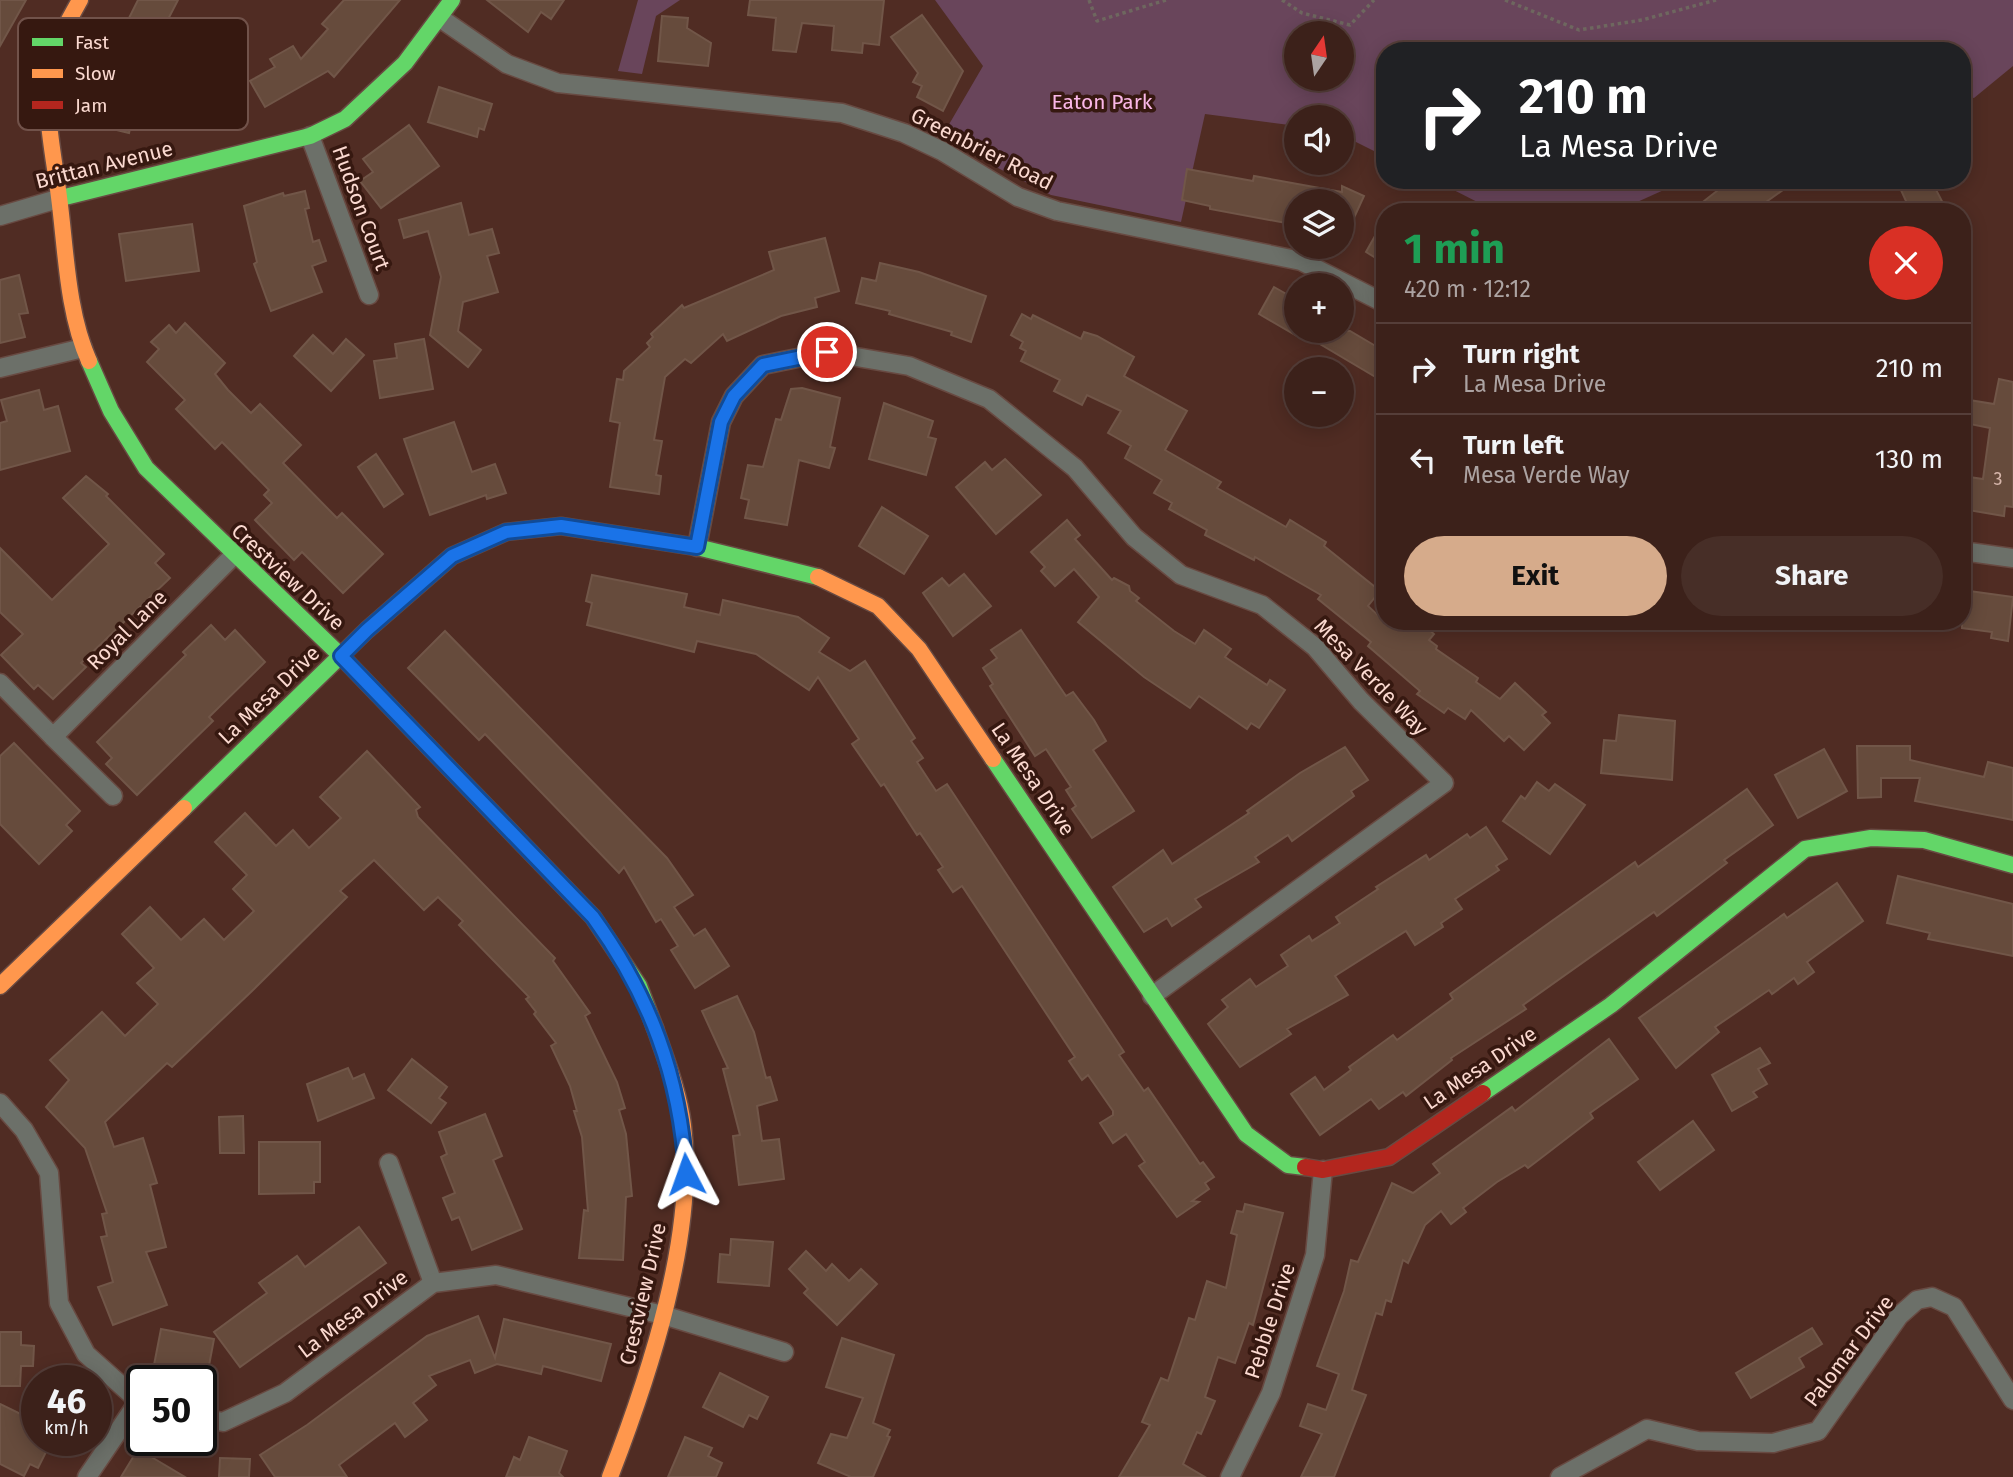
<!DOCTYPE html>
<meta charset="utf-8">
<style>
body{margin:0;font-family:"Fira Sans",sans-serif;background:#472e27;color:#f1f3f6;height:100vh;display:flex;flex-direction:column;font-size:26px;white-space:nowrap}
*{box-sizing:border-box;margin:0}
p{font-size:23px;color:#aca3a2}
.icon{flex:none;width:38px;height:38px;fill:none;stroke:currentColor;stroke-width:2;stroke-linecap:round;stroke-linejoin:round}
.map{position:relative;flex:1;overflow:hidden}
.sheet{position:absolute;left:1376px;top:203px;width:595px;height:427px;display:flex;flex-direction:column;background:#3c211a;border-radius:28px;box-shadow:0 4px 18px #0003,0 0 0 2px #553e39}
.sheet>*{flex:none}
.banner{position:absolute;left:1376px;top:42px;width:595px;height:147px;border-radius:28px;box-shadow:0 4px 18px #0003,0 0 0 2px #553e39;background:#202124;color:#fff;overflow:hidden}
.needle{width:46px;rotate:13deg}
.fabs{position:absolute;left:1284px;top:21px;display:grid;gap:14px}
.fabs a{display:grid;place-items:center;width:70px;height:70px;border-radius:50%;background:#3c211a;box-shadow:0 4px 18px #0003,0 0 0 2px #553e39;font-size:35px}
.speed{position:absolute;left:21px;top:1365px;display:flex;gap:14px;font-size:35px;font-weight:700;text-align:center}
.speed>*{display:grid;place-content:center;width:91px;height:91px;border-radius:50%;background:#3c211a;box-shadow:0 4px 18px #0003,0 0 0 2px #553e39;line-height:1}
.speed small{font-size:18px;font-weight:400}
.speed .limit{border:4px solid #111;border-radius:10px;background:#fff;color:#111}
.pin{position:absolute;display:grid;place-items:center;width:60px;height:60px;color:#fff;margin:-30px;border:4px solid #fff;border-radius:50%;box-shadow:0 2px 7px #0007}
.me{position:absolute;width:77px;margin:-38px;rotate:356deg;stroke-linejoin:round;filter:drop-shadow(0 0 5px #0008)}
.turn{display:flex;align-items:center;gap:24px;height:147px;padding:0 28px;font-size:32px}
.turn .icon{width:91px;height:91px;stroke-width:2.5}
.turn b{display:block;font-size:49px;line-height:60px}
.round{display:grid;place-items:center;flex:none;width:74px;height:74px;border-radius:37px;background:#472e27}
.head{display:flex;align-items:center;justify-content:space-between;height:119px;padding:0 28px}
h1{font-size:42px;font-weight:700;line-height:52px;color:#1e9e55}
.cta{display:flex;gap:14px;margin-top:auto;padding:14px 28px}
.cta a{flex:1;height:80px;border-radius:42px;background:#d6ab8b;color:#111;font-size:28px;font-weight:700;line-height:80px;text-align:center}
.cta a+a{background:#472e27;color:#f1f3f6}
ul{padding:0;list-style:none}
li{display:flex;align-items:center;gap:21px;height:91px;padding:0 28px;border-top:2px solid #553e39}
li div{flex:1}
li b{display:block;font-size:26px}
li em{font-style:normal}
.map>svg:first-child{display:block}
.green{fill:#69455b;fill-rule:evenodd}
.building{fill:#664b3c;stroke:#715648;stroke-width:2}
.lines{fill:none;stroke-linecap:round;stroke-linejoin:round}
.street-casing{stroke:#684a42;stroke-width:21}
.fast-casing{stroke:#684a42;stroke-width:19}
.slow-casing{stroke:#684a42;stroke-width:19}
.jam-casing{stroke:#684a42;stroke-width:19}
.path{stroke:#6e675f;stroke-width:3.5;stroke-dasharray:3.5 3.5;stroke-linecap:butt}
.street{stroke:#6c7069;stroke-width:18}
.fast{stroke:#63d668;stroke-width:16}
.slow{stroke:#ff974d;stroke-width:16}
.jam{stroke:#b3261e;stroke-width:16}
.route-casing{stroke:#114b97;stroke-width:18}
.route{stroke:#1a73e8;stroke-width:12}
.labels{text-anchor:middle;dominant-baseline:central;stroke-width:7;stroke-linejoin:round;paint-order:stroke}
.number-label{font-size:18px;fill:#d6b6ab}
.park-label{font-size:21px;fill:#fab7e8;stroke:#361810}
.street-label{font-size:21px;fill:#fbd9d0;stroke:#361810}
.key{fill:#361810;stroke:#71524a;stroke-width:2}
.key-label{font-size:19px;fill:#fbd9d0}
</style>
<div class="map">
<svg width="2013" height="1477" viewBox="0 0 2013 1477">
<rect width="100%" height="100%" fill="#502c23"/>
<!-- green -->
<g class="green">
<polygon points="638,0 680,0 656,16 642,74 618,71"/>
<path d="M935 0H2013V66L1974 98 1962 95V51H1384V156L1342 135V117H1297V126L1205 114 1181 222 1051 195 998 168 944 133 983 66ZM1297 33H1342V79H1297Z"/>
<polygon points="1434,180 1686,180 1615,212 1497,212"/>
</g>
<!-- building -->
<g class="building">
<polygon points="0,0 26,0 0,46"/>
<polygon points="138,0 178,0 163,29 181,38 162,76 145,67 129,133 100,126 107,97 103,96 115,46"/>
<polygon points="344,0 400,0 334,77 328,71 265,107 250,81 275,67 270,59 293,46 301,59 328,29 322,24"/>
<polygon points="487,0 564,0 551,19 541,12 528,32"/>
<polygon points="750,0 884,0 879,45 863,43 862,53 832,50 834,26 802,23 796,52 773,50 776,18 748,15"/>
<polygon points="922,15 963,71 943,111 917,97 922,86 913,82 918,73 891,37"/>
<polygon points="662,16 688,18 687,28 711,43 708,66 658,61"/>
<polygon points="439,87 492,104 484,130 479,128 477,137 428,122"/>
<polygon points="409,125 439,166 381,208 360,181 373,172 363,159"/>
<polygon points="1187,169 1253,181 1254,176 1342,192 1342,186 1364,196 1342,244 1342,201 1297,201 1297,225 1210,209 1210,206 1182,200"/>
<polygon points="1731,180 1797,180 1752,212 1690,212"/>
<polygon points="1903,180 1931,180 1945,207 1936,212 1911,212 1900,188 1906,185"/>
<polygon points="305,191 309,208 305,209 313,242 319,240 326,261 312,266 322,292 271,311 254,264 257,262 244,206 283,193 284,196"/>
<polygon points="461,203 469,235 492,229 499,253 487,256 498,292 463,302 458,331 481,350 468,367 430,335 441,277 428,231 404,238 399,220"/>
<polygon points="1384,220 1384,263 1366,252"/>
<polygon points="192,224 199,271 126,281 119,234"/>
<polygon points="825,238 839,291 815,298 817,307 781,316 727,341 723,334 691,363 685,359 665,377 654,440 662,441 656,475 661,476 659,494 610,487 620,423 610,421 617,379 623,380 624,371 650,347 647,343 653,337 651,334 682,305 684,308 774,270 769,252"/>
<polygon points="880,263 919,272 986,296 971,342 951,335 952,332 889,314 890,311 856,303 862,278 876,281"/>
<polygon points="19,275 28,313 19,314 25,337 0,343 0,280"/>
<polygon points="1274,287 1297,300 1297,336 1259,314"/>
<polygon points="1022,314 1031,319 1033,315 1081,339 1084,332 1097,336 1134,357 1124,376 1187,411 1165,450 1221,482 1217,488 1286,527 1290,520 1326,542 1324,546 1380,591 1368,606 1384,621 1419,621 1434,634 1429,640 1437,646 1436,649 1478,678 1476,682 1500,699 1515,683 1546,712 1542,715 1550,723 1524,750 1509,736 1504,741 1471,710 1465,719 1448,708 1444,713 1417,694 1420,691 1368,646 1371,642 1318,599 1321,595 1255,557 1254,560 1205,535 1207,530 1169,509 1172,503 1154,493 1162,480 1125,458 1131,446 1108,433 1121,411 1087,395 1082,405 1054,391 1060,380 1021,361 1026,351 1020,348 1023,342 1011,335"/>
<polygon points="185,323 225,363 215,374 228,390 251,413 260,404 301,445 283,463 337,518 342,513 383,554 343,593 302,552 294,560 255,520 272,503 264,495 269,490 222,442 215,449 176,409 185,400 147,362 159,349 151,342 169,325 176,333"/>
<polygon points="1298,331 1350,331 1384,351 1384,382"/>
<polygon points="313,335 333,354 346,339 364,355 331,391 294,356"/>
<polygon points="424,339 433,389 380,398 374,361 397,358 395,344"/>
<polygon points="1999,379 2013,382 2013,507 2005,506 2004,516 1962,509 1962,476 1983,479 1990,428 1965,423 1969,400 1994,404"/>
<polygon points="802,388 840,398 830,447 835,448 829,468 799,460 787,525 745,518 749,500 741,498 748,465 763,467 776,419 781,420 791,389"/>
<polygon points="39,390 44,410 58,406 70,451 0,470 0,423 7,421 1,400"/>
<polygon points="884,403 933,421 928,437 936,439 926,475 869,459"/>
<polygon points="454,422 472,472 495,464 506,493 487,499 486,495 430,515 404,439"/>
<polygon points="376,454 403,494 384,507 358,467"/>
<polygon points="1005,459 1041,495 996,534 956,487 985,462 992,470"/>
<polygon points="86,476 108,494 106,496 164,554 155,563 170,578 81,663 86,667 53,699 38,685 34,689 1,655 23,634 0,612 0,548 52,600 109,544 63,498"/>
<polygon points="882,507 928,536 904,574 859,546"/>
<polygon points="1067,520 1080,535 1075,539 1112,580 1114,578 1129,586 1130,591 1139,598 1136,601 1174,631 1195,644 1204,630 1231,649 1225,657 1267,685 1270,680 1285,690 1259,728 1251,723 1247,729 1199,696 1190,708 1144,677 1078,622 1099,597 1074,569 1055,586 1041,571 1045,567 1031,552"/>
<polygon points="964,574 991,606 953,636 923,593 942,578 949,586"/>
<polygon points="592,575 687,594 684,607 720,615 723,600 798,617 829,638 819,652 850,671 865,661 915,738 911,741 923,758 917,762 936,791 947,784 1124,1052 1119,1055 1144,1091 1148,1088 1200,1164 1203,1162 1214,1177 1205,1183 1209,1189 1192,1201 1199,1202 1177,1217 1139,1166 1145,1162 1126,1134 1113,1143 1100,1123 1113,1115 1113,1111 1088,1075 1082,1080 1069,1061 1075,1057 962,886 953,892 938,870 943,867 920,833 917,835 884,784 881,786 852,744 859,739 818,677 809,690 756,654 697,641 694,652 587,625 592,603 586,601"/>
<polygon points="1962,590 2013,597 2008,641 1991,638 1992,632 1962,628"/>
<polygon points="211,625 225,640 235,630 265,662 209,717 213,721 137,795 106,764 112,758 97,742 186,655 183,652"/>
<polygon points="1021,630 1066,696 1073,692 1094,720 1106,741 1093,750 1134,811 1092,838 1072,809 1076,806 1066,790 1071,787 1046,749 1035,756 990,686 993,684 983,668 997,658 991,650"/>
<polygon points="445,631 667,858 693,895 674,907 694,936 705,929 729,966 695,988 671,950 678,946 661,919 656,922 624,867 619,873 485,734 479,740 408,668"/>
<polygon points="1619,715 1675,721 1672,780 1601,773 1604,740 1616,741"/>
<polygon points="14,743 80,811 66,825 72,831 39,864 0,824 0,756"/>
<polygon points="1857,746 1910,746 1910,760 1984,777 1988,762 2013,768 2013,820 1915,801 1920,778 1881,778 1881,797 1858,798"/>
<polygon points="1345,747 1368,780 1351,791 1354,796 1292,841 1288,835 1255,857 1259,862 1195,899 1201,907 1172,926 1167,918 1144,932 1113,887 1163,850 1172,864 1249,813 1247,811 1300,773"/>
<polygon points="1824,749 1847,791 1798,818 1775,775"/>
<polygon points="367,751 420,807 416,810 418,817 555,958 553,961 590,1013 585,1016 617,1082 625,1108 619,1110 626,1134 632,1196 626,1197 623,1260 579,1258 584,1210 588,1211 582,1137 574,1111 577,1111 570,1086 551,1046 556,1043 534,1014 536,1012 526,999 529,997 459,925 463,921 438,897 424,910 374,860 340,891 347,897 252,991 172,1067 167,1063 105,1122 114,1147 143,1138 157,1183 150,1185 166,1247 146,1252 167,1305 113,1325 98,1287 113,1282 101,1237 107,1236 102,1214 107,1213 85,1148 46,1107 69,1080 50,1060 102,1012 125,1036 158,1004 137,983 154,968 122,934 150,907 181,940 204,919 224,940 254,911 233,889 247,875 215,842 245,813 276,846 293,830 309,848 341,818 320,797"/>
<polygon points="1537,782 1549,791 1555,784 1585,805 1550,854 1503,821 1521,796 1525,799"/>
<polygon points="1747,789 1773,825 1724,860 1727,863 1657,916 1654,912 1523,1005 1526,1009 1451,1058 1452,1060 1406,1096 1403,1092 1379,1109 1371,1099 1320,1135 1291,1094 1315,1077 1324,1090 1351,1070 1349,1067 1393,1035 1397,1040 1453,999 1450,994 1549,923 1635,862 1638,867"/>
<polygon points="1486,827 1507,859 1496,866 1499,870 1455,899 1462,909 1441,923 1443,927 1415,945 1406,931 1335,976 1348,995 1287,1029 1291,1034 1240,1067 1208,1024 1228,1007 1222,1000 1250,979 1256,987 1288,966 1281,955 1309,936 1312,941 1340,923 1336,917 1378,889 1376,887 1426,855 1429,860 1467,834 1470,838"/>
<polygon points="1898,876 2013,904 2013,956 1928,939 1930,933 1887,923"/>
<polygon points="1837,883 1863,921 1807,962 1814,972 1798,984 1794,978 1772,994 1769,990 1715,1027 1719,1032 1676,1068 1639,1018 1784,914 1787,918"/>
<polygon points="737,996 754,1032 766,1078 770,1077 777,1100 757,1106 762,1141 779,1139 784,1179 739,1185 733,1136 740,1135 723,1069 728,1068 702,1011"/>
<polygon points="1609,1039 1638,1079 1590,1113 1593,1118 1545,1155 1528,1168 1525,1165 1497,1182 1463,1208 1466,1212 1451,1224 1441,1211 1425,1225 1408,1263 1403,1260 1391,1302 1386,1300 1382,1315 1376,1313 1352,1390 1366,1395 1334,1477 1301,1477 1322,1434 1300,1426 1308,1404 1326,1410 1339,1374 1317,1366 1344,1291 1351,1260 1358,1262 1392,1183 1413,1193 1440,1173 1433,1164 1512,1107 1515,1111"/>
<polygon points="1760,1048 1770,1063 1758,1069 1767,1084 1753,1092 1757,1097 1732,1111 1712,1075"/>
<polygon points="412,1059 447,1087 439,1098 446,1103 431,1123 388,1090"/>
<polygon points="348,1068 353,1079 364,1074 374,1098 318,1121 307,1084"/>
<polygon points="485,1114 502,1156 493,1160 522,1229 472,1250 459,1217 452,1220 443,1198 455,1193 441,1157 447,1154 439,1132"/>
<polygon points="243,1116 244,1153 220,1153 219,1117"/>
<polygon points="1693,1121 1714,1150 1660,1190 1638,1162"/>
<polygon points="259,1142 320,1142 320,1182 314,1182 314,1193 259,1194"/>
<polygon points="1245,1204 1283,1213 1253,1325 1249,1323 1235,1363 1218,1357 1205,1397 1215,1401 1201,1434 1197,1432 1183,1464 1205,1477 1119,1477 1150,1425 1142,1422 1161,1378 1168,1381 1189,1318 1195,1320 1207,1281 1226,1288 1237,1235 1231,1233 1237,1211 1243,1212"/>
<polygon points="359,1227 386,1263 240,1367 214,1332 267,1293 259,1283 297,1256 305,1267"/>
<polygon points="731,1239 773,1242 769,1286 718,1282 720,1254 730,1255"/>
<polygon points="806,1251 826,1271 832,1264 849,1281 861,1269 877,1284 837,1325 804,1293 808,1289 789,1269"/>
<polygon points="478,1316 495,1358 504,1319 611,1344 601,1381 543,1366 541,1374 497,1364 475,1373 470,1360 429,1376 436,1385 413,1403 427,1420 405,1437 395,1423 339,1465 347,1477 275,1477 260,1455 307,1425 427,1336"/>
<polygon points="1812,1328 1822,1344 1799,1358 1804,1367 1751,1398 1736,1373"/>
<polygon points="161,1329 214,1339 207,1376 154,1365"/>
<polygon points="0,1332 21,1332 21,1345 34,1346 33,1366 21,1366 20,1386 0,1386"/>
<polygon points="842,1338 894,1355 873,1423 890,1430 887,1436 890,1437 873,1477 851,1477 818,1463 831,1434 847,1438 863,1398 826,1387"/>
<polygon points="720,1373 768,1397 757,1419 749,1415 743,1427 703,1407"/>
<polygon points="0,1404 37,1422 37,1440 52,1440 38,1468 30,1464 24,1476 0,1464"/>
<polygon points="529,1437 567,1451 559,1473 563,1477 506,1477 514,1457 520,1460"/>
<polygon points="685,1437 712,1448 708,1456 722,1463 716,1477 668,1477"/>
<polygon points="138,1449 185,1477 121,1477"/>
<polygon points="220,1458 250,1459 249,1477 219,1477"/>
</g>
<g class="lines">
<defs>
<g id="street">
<polyline points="440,18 507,64 558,83 842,113 904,133 942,151 1018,197 1057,211 1301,261 1384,303"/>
<polyline points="310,136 369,295"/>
<polyline points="0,216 61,198"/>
<polyline points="0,368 83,348"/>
<polyline points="697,547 721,422 734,396 763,365 827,352 909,366 989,399 1075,468 1134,537 1181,575 1262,605 1315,647 1361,701 1444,783 1152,996"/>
<polyline points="1962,551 2013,558"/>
<polyline points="0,683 53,737 234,555"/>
<polyline points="53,737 113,796"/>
<polyline points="0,1103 24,1130 49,1173 59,1303 86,1354 142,1404"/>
<polyline points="389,1163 433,1283"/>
<polyline points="201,1418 223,1422 285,1393 433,1283 496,1275 663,1315 784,1352"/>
<polyline points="87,1477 138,1402"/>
<polyline points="1230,1477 1271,1393 1315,1255 1323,1170"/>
<polyline points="1560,1477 1647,1429 1698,1441 1773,1443 1818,1431 1899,1316 1917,1300 1932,1297 1954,1307 2013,1400"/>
</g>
<g id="fast">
<polyline points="61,198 310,136 345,119 405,63 452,0"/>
<polyline points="89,361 111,411 146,468 341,656 593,917 639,986 655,1028"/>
<polyline points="993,759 1246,1134 1288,1165 1305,1167"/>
<polyline points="184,808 367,630 452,556 506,532 561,526 697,547 818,577"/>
<polyline points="1483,1093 1611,1005 1805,849 1871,838 1924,840 2013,865"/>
</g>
<g id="slow">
<path d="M80 0C68 22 54 44 50 69 43 110 54 156 59 197 66 250 67 312 89 361"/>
<polyline points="818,577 878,606 919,649 993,759"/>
<polyline points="0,986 184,808"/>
<path d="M610 1477C649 1376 697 1234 683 1125 679 1092 666 1060 655 1028"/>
</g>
<polyline id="jam" points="1305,1167 1323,1170 1389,1157 1483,1093"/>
</defs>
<!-- street casing -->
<use href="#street" class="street-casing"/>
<!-- fast casing -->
<use href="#fast" class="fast-casing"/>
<!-- slow casing -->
<use href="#slow" class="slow-casing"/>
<!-- jam casing -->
<use href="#jam" class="jam-casing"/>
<!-- path -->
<g class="path">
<polyline points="1089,0 1097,21 1166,0"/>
<polyline points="1282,0 1302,13 1350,25 1374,0"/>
<polyline points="1505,0 1579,30 1642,20 1716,0"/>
</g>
<!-- street -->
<use href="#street" class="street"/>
<!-- fast -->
<use href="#fast" class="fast"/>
<!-- slow -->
<use href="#slow" class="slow"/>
<!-- jam -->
<use href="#jam" class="jam"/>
</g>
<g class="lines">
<defs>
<path id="route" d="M686 1174C680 1076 650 996 593 917L341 656 367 630 452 556 506 532 561 526 697 547 721 422 734 396 763 365 827 352"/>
</defs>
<!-- route casing -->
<use href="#route" class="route-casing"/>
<!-- route -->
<use href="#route" class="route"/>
</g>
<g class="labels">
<!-- number labels -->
<g class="number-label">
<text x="1998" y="479">3</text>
</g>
<!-- park labels -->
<g class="park-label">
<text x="1102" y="102">Eaton Park</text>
</g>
<!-- street labels -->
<g class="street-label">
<text transform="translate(982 149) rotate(27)">Greenbrier Road</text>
<text transform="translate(104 165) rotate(-14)">Brittan Avenue</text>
<text transform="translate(361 208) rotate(70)">Hudson Court</text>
<text transform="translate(288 577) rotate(43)">Crestview Drive</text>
<text transform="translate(127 630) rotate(-45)">Royal Lane</text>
<text transform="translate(1371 677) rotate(46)">Mesa Verde Way</text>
<text transform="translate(269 695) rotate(-44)">La Mesa Drive</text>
<text transform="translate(1033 779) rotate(56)">La Mesa Drive</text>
<text transform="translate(1480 1068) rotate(-34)">La Mesa Drive</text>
<text transform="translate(643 1294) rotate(-77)">Crestview Drive</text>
<text transform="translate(353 1314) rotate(-37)">La Mesa Drive</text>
<text transform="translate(1270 1321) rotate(-72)">Pebble Drive</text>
<text transform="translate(1849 1351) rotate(-53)">Palomar Drive</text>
</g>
</g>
<!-- legend -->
<rect x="18" y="18" width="230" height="112" rx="10" class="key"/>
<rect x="32" y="38" width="31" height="8" fill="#63d668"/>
<rect x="32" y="69" width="31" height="9" fill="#ff974d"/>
<rect x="32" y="101" width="31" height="8" fill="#b3261e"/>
<g class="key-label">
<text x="75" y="49">Fast</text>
<text x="75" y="80">Slow</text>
<text x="75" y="112">Jam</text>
</g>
</svg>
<div class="fabs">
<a><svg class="needle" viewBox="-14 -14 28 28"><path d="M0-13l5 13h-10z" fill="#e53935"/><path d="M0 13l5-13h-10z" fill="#aca3a2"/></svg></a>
<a><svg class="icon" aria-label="sound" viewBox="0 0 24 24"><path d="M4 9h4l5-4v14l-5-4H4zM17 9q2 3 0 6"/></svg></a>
<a><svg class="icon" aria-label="layers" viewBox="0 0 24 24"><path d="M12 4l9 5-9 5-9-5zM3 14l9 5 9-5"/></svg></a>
<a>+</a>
<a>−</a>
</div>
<div class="speed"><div>46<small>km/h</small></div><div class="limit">50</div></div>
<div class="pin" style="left:827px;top:352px;background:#d93025"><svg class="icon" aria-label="arrive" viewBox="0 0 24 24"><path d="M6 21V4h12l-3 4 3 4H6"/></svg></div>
<svg class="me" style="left:686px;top:1174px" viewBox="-20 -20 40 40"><path d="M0-17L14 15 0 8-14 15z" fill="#1a73e8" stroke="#fff" stroke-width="4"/></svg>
<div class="banner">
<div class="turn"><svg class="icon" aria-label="right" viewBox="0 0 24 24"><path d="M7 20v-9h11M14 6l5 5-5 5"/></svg><div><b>210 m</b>La Mesa Drive</div></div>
</div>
<section class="sheet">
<div class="head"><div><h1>1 min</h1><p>420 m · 12:12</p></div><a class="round" style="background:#d93025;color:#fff"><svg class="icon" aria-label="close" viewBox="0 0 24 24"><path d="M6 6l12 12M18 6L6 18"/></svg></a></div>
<ul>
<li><svg class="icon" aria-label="right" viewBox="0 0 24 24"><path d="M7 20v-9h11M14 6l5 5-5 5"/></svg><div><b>Turn right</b><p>La Mesa Drive</p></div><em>210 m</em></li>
<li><svg class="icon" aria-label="left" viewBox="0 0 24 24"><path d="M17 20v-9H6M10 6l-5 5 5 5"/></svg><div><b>Turn left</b><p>Mesa Verde Way</p></div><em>130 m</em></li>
</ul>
<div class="cta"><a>Exit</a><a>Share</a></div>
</section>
</div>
